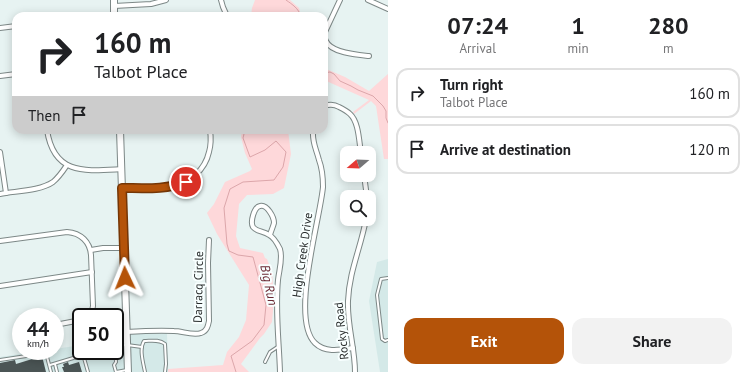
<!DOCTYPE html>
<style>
body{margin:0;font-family:"PT Sans",sans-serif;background:#f2f2f2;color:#202124;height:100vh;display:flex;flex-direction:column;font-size:15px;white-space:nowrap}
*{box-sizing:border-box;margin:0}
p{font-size:13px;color:#757577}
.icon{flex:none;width:22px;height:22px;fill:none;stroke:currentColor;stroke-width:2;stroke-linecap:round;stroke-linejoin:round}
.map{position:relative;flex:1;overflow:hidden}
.drawer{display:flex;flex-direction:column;background:#fff;width:360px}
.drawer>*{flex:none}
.top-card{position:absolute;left:12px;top:12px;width:316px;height:122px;border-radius:12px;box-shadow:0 2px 10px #0003;background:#fff;color:#202124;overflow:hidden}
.needle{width:26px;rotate:251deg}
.buttons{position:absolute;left:340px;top:146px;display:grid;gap:8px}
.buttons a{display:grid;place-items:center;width:36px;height:36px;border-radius:8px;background:#fff;box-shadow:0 2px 10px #0003;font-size:20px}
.speed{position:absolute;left:12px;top:308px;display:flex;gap:8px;font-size:20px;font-weight:700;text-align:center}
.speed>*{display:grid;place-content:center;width:52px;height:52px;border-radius:50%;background:#fff;box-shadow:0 2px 10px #0003;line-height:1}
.speed small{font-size:10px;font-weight:400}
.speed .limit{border:2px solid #111;border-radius:6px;background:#fff;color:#111}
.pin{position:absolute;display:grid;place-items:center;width:34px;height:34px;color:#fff;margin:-17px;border:2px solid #fff;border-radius:50%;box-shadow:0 1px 4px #0007}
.me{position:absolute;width:44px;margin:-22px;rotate:358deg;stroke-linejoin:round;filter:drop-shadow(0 0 3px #0008)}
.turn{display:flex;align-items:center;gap:14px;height:84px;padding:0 16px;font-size:18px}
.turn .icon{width:52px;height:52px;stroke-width:2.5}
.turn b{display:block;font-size:28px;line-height:34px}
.then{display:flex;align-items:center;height:38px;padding:0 16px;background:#0003;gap:8px;font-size:15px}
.eta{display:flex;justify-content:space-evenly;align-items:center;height:68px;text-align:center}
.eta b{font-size:24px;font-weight:800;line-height:28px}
.cta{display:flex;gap:8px;margin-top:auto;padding:8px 16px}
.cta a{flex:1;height:46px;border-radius:12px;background:#b45309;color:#fff;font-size:16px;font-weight:800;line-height:46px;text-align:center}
.cta a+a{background:#f2f2f2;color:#202124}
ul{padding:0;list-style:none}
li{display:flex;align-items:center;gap:12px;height:50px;margin:0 8px 6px;padding:0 8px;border:2px solid #e0e0e0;border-radius:12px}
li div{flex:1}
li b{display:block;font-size:15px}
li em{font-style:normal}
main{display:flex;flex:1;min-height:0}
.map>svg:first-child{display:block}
.built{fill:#d4e9e8}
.green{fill:#fed8da}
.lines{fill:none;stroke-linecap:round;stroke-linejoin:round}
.stream{stroke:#dca6aa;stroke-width:1}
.building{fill:#4b5555}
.service-casing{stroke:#7d8887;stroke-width:4}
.minor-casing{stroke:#7d8887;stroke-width:6}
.secondary-casing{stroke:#7d8887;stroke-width:8}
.service{stroke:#fff;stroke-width:2}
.minor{stroke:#fff;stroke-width:4}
.secondary{stroke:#fff;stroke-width:6}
.route-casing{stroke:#753606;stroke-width:10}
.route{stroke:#b45309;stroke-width:7}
.labels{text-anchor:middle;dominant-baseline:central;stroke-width:4;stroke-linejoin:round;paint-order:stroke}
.street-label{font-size:12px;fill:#282c2c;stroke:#f8ffff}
.water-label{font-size:13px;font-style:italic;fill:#6a2933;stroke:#f8ffff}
</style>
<main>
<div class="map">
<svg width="388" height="372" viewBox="0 0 388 372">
<rect width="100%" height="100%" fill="#e7f3f2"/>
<!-- built -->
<g class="built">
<polygon points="388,259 388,372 380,372 369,301 377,262"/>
<polygon points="167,333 168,372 0,372 0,357 40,351 55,351 55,349 81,345 81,351 115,351 115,340 120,339 133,334"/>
</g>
<!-- green -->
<g class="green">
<polygon points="255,0 290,0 299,8 301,16 251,16 252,8"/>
<polygon points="324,68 345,77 369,91 388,74 388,159 384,159 376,106 371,101 354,114 353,112 369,100 324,80"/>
<polygon points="242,130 288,130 291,154 284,188 273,194 247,195 239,204 236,236 240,248 263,253 265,258 267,259 272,272 274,299 272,322 264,334 260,338 241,364 249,372 168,372 168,369 223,365 227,352 239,337 246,320 249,285 217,234 207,213 214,204 225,182 250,171 252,169 245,153 241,137"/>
</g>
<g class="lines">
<!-- stream -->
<g class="stream">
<path d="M286 0C293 5 298 8 301 16"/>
<polyline points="324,73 330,72 334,74 340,81 351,86 358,90 373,96 383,106 386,111 386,118 388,123"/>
<polyline points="236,372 231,356 252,341 264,325 266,305 253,257 238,255 229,251 227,244 224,208 230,189 243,182 274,180 283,167 286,152 276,141 265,150 250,157 243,138 245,130"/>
</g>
</g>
<!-- building -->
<g class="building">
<polygon points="98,351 108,351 109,358 99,360"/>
<polygon points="42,356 46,372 0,372 0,363 15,360 16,364"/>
<polygon points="68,362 69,365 79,362 82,372 64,372 62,367 64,367 63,364"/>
</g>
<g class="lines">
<defs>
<g id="service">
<polyline points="388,278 381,279 377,295 382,339 385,341 388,340"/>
<polyline points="82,357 84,351"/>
<polyline points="0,360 46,353 51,372"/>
<polyline points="265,362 270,352 279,346"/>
<polyline points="55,364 57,372"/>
<polyline points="50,365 80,356 84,358 88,372"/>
<polyline points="116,372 114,365 116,362 115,345 127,345 142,347"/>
<polyline points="116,372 127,370"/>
<path d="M145 372C143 362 139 349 144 341 151 341 159 339 165 344L166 364 165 372"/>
</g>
<g id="minor">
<polyline points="221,0 223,7 227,16"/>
<path d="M340 0 325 32C325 36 324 38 326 41 331 53 358 55 369 56"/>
<polyline points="368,0 388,9"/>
<polyline points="114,6 151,4 166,0"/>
<polyline points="0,28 16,26"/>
<polyline points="0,76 16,74"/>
<path d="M324 106C330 104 334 104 339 107 343 109 347 111 350 114 359 122 359 142 361 153"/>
<path d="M47 130C54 176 86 171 122 169"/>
<path d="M313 130C312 143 316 148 319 160 322 168 323 178 323 187 320 220 290 319 315 343 325 353 340 350 353 348"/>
<polyline points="0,152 6,193"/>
<polyline points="364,175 367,197"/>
<path d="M122 188C139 188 156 189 172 186 190 183 205 170 209 152 211 145 211 137 210 130"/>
<path d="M0 194C15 191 40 191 53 182 58 178 63 171 67 165"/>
<path d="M270 235C271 231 273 227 274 223 274 217 267 204 260 206 254 207 250 222 253 227 257 232 264 231 269 235 274 237 278 245 280 249 283 259 279 270 278 280 275 310 279 341 280 372"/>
<path d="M0 241 67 232C81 233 90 242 91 255L93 306 92 311 88 317"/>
<polyline points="91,250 103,248 124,248"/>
<polyline points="0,286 92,272"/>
<polyline points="55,325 81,320"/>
<polyline points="16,331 21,330"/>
<path d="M126 332C142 331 158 330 174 331 182 331 193 336 201 333 207 331 208 326 209 321L208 263 209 240"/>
<path d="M355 372C355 348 347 325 348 301 349 272 361 247 366 219"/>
</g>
<g id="secondary">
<polyline points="114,0 114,16"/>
<polyline points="120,130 128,372"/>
</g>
</defs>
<!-- service casing -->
<use href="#service" class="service-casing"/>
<!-- minor casing -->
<use href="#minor" class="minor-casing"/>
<!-- secondary casing -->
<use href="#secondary" class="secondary-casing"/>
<!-- service -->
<use href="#service" class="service"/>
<!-- minor -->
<use href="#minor" class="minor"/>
<!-- secondary -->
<use href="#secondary" class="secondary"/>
</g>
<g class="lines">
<defs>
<path id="route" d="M125 278 122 188C143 188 166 190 186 182"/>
</defs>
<!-- route casing -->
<use href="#route" class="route-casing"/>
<!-- route -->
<use href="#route" class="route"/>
</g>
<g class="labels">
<!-- street labels -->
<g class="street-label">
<text transform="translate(302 255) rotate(-82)">High Creek Drive</text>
<text transform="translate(198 287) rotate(-89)">Darracq Circle</text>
<text transform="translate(341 331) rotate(-96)">Rocky Road</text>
</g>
<!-- water labels -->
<g class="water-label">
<text transform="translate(269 285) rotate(78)">Big Run</text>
</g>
</g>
</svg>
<div class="buttons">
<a><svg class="needle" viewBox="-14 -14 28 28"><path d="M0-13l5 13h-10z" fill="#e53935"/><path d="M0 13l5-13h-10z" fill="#757577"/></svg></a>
<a><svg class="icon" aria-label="search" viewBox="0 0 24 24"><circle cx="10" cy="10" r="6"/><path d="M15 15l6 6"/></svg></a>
</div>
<div class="speed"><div>44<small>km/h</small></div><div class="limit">50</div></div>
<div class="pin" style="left:186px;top:182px;background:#d93025"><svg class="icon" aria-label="arrive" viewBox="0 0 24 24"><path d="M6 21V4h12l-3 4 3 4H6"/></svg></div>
<svg class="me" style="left:125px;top:278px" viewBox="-20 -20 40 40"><path d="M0-17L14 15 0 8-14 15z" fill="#b45309" stroke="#fff" stroke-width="4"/></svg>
<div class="top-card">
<div class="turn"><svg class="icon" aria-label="right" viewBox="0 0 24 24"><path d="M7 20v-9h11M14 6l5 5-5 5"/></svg><div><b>160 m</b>Talbot Place</div></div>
<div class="then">Then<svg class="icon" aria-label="arrive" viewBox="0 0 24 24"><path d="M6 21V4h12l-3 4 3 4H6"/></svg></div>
</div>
</div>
<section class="drawer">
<div class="eta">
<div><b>07:24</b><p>Arrival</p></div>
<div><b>1</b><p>min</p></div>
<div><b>280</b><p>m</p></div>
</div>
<ul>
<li><svg class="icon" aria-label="right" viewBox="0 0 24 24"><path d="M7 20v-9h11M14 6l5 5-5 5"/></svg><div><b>Turn right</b><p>Talbot Place</p></div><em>160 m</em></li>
<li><svg class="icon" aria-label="arrive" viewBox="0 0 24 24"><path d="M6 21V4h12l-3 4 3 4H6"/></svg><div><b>Arrive at destination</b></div><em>120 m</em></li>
</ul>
<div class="cta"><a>Exit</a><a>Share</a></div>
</section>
</main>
